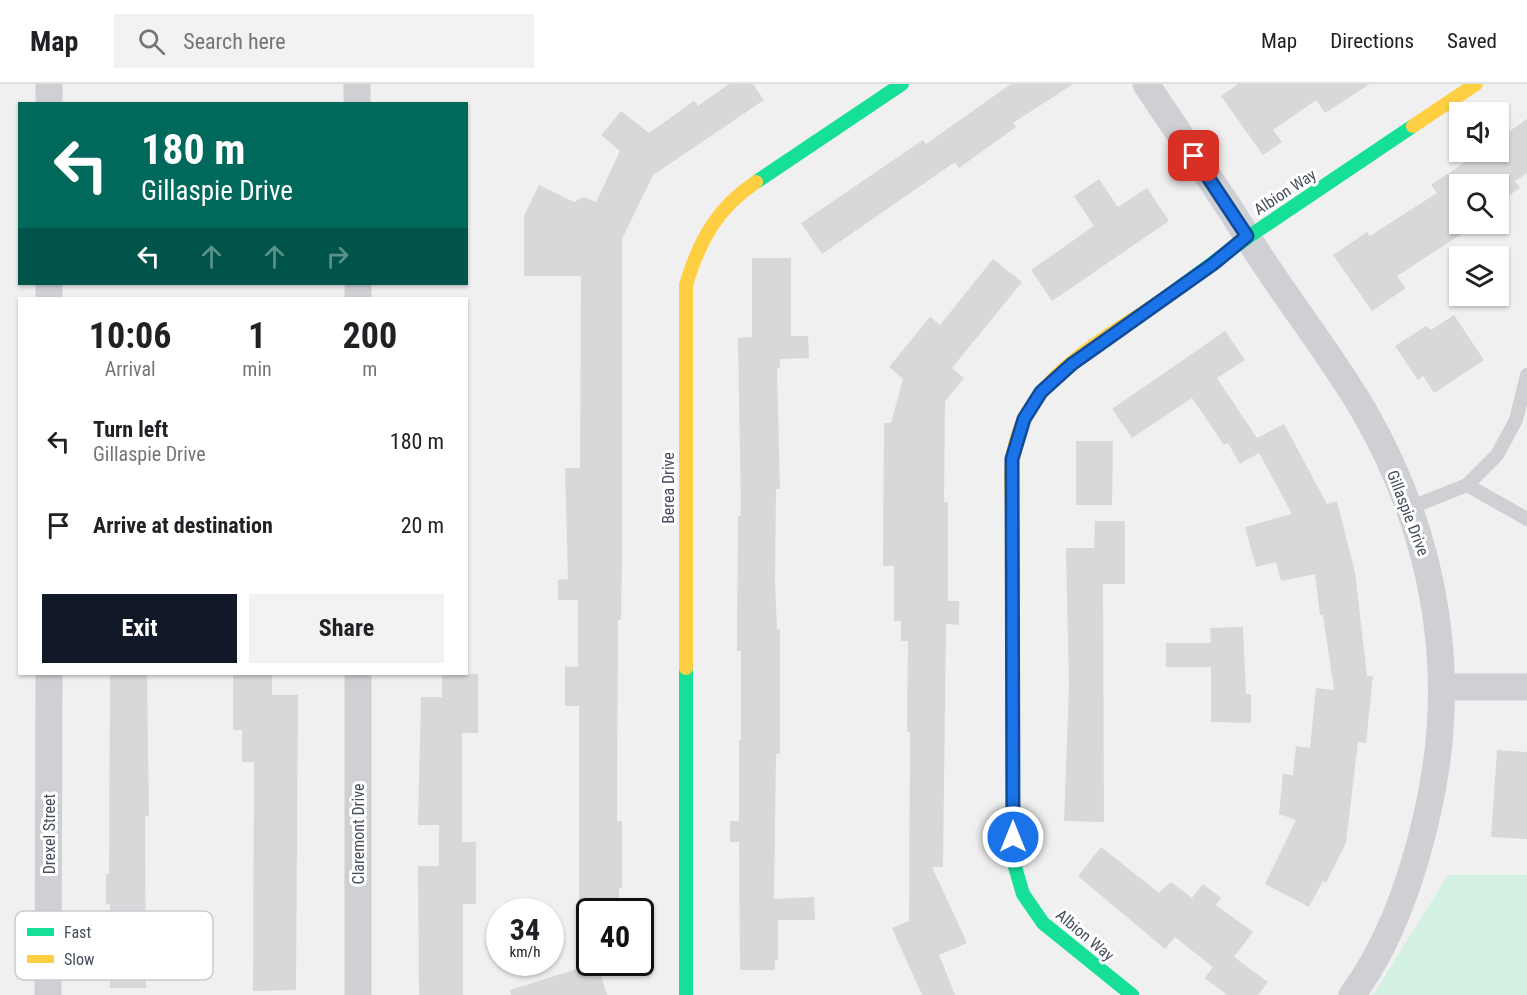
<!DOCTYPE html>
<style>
body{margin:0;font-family:"Roboto Condensed",sans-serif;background:#f2f2f2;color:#202124;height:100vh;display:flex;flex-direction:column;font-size:22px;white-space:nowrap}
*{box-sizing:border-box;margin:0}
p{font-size:20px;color:#757577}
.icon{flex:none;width:33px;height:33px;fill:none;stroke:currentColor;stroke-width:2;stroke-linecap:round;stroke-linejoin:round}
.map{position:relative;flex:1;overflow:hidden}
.sheet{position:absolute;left:18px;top:213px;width:450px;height:378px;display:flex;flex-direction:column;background:#fff;border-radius:0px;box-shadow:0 2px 4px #0004}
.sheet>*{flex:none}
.guide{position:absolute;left:18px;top:18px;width:450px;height:183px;border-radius:0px;box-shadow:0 2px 4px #0004;background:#00695c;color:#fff;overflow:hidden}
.buttons{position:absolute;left:1449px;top:18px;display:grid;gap:12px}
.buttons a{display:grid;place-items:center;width:60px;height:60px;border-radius:0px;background:#fff;box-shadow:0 2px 4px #0004;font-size:30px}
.speed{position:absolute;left:486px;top:814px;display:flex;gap:12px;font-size:30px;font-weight:700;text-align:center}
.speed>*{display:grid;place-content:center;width:78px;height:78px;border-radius:50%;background:#fff;box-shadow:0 2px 4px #0004;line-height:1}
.speed small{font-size:15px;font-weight:400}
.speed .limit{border:3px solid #111;border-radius:9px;background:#fff;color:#111}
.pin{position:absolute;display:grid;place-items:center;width:51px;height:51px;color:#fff;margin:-26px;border-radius:12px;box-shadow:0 3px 9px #0006}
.me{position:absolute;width:66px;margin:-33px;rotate:0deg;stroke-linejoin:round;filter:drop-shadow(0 0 4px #0008)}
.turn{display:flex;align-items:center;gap:21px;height:126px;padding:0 24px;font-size:27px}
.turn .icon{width:78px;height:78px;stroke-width:2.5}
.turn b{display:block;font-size:42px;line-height:51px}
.lanes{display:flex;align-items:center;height:57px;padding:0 24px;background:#0003;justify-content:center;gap:30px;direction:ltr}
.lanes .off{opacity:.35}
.eta{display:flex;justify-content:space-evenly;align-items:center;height:102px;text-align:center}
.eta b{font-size:36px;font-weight:700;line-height:42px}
.primary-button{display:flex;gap:12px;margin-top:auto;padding:12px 24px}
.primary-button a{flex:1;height:69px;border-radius:0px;background:#111827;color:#fff;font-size:24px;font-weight:700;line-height:69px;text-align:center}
.primary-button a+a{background:#f2f2f2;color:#202124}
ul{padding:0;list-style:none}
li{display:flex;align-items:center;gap:18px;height:84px;padding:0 24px}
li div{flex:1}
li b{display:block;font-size:22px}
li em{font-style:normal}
header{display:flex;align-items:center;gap:36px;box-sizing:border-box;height:84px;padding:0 30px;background:#fff;border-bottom:2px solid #e0e0e0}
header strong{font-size:28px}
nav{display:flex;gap:33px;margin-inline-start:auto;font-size:21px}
.search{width:420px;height:54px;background:#f2f2f2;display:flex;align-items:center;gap:15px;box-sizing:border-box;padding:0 21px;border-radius:0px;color:#757577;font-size:22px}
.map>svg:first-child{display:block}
.green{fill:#d3f1e3}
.building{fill:#d8d8da}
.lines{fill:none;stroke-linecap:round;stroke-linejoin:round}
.lane{stroke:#ced0d4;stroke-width:14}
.street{stroke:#ced0d4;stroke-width:27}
.fast{stroke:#16e098;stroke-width:14}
.slow{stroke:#ffcf43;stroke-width:14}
.route-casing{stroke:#114b97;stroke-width:15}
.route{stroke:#1a73e8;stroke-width:10}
.labels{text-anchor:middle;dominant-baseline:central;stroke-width:6;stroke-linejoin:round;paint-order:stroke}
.street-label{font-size:16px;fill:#464e5d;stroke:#fff}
.key{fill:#fff;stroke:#c8cace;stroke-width:1.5}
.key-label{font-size:16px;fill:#464e5d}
</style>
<header>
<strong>Map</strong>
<div class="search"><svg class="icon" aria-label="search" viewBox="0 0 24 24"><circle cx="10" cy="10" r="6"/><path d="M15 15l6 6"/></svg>Search here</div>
<nav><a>Map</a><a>Directions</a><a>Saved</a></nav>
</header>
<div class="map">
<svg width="1527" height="911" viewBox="0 0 1527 911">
<rect width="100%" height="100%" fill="#f1f0f0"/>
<!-- green -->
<polygon class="green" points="1448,791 1527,791 1527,911 1373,911"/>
<!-- building -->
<g class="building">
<polygon points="729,0 753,0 764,16 653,91 622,155 622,474 621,536 618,536 617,737 622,737 622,804 619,804 619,828 579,828 579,622 565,622 565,582 578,583 578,516 558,516 558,496 568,495 565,384 580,384 581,192 524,192 524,132 539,101 574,118 584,113 596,118 620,67 601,51 621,27 649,49 694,17 698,22"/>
<polygon points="1011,0 1073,0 1013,39 1016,43 959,84 955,78 822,170 801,139 923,56 926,60"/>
<polygon points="1238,0 1370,0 1325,29 1316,16 1273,46 1282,58 1263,71 1221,12"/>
<polygon points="1527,35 1527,89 1515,97 1520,104 1498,119 1498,100 1460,100 1460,140 1477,140 1397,192 1406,204 1372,227 1333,171 1367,148 1370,152 1437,109 1431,101 1480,68 1498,68 1498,55"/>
<polygon points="1099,95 1118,123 1147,104 1169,137 1052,217 1031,186 1094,142 1074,112"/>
<polygon points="752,174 791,174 791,252 808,252 809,274 780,275 780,284 777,284 780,405 776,405 775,498 777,545 780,545 780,670 776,670 774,815 814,813 815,836 778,836 778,876 775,876 775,886 740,886 739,758 730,758 730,737 739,737 739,656 741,656 741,567 737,567 738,432 741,432 738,254 752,253"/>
<polygon points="993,175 1022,198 952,284 964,294 945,317 944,418 948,418 948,517 959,517 959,541 946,540 943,783 932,783 967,859 939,871 955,911 922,911 892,844 909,837 910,648 907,648 908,557 901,557 901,537 894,537 894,482 883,482 884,339 891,339 903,295 889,283 930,233 940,241"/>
<polygon points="1454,231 1484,276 1434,309 1423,292 1418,296 1395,262 1426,242 1431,246"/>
<polygon points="1225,247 1245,276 1217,294 1257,354 1284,340 1327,420 1337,417 1355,488 1367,592 1373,592 1366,659 1358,658 1346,759 1326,799 1323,797 1309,823 1265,800 1296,736 1279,730 1283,690 1293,691 1296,662 1310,664 1316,604 1334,606 1323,531 1320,531 1315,490 1281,497 1276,478 1256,483 1245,443 1292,430 1259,369 1240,380 1228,359 1224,361 1192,314 1132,354 1112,325"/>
<polygon points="1076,357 1113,357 1112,421 1076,421"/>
<polygon points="1095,437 1125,437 1125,500 1103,500 1104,738 1064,737 1069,603 1066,464 1094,464"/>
<polygon points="1243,543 1246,610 1251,610 1251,639 1211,638 1211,583 1166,583 1166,559 1211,559 1210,544"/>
<polygon points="110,590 147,590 149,732 145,732 146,904 110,904 110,820 106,820 106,790 109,790"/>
<polygon points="442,590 478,590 478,649 462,649 462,758 476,758 476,820 463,820 463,911 419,911 418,782 439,782 439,741 418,741 421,613 442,613"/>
<polygon points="233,591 272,591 272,611 298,611 296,906 253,907 254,678 242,678 242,646 233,646"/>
<polygon points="1497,666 1527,668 1527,755 1491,753"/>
<polygon points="1101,763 1159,809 1171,798 1192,814 1203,800 1221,814 1216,821 1253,848 1234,873 1268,898 1258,911 1227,911 1205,894 1213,883 1175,853 1165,865 1078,792"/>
<polygon points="579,840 584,840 590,856 590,879 597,879 607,911 511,911 510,906 580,884"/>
</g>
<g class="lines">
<!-- lane -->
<g class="lane">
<polyline points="1467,401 1497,371 1516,336 1527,291"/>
<polyline points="1407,425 1467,401 1527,435"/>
</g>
<!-- street -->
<g class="street">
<path d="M1146 0C1173 41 1201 81 1228 122 1242 143 1254 165 1269 186 1301 234 1336 279 1365 329 1437 455 1460 594 1426 735 1412 795 1390 860 1352 911"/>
<polyline points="49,20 49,0"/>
<polyline points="357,20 357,0"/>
<polyline points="49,200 49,214"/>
<polyline points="358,200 358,214"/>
<polyline points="1443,603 1527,603"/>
<polyline points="48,911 49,590"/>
<polyline points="358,911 358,590"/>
</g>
<!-- fast -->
<g class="fast">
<polyline points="756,98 902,0"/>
<polyline points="1176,206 1248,153 1413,42"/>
<polyline points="1012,431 1013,776 1023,810 1043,839 1132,911"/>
<polyline points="686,584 686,911"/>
</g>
<!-- slow -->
<g class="slow">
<polyline points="1413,42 1476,0"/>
<path d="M1012 431C1012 413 1010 393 1012 376 1023 289 1114 252 1176 206"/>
<path d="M686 584V201C699 157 717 124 756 98"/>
</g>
</g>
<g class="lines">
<defs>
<polyline id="route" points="1013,753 1012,375 1024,335 1041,308 1072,280 1213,180 1247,152 1194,72"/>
</defs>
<!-- route casing -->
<use href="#route" class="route-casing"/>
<!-- route -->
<use href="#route" class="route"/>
</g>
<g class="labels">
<!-- street labels -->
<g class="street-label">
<text transform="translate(1285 108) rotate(-33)">Albion Way</text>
<text transform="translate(668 404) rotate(-90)">Berea Drive</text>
<text transform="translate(1408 429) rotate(69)">Gillaspie Drive</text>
<text transform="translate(49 750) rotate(-90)">Drexel Street</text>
<text transform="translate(358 750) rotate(-90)">Claremont Drive</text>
<text transform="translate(1085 851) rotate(40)">Albion Way</text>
</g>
</g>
<!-- legend -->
<rect x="15" y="827" width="198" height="69" rx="9" class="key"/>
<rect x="27" y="844" width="27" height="8" fill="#16e098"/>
<rect x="27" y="871" width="27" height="8" fill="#ffcf43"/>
<g class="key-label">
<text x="64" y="854">Fast</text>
<text x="64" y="881">Slow</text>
</g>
</svg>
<div class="buttons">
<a><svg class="icon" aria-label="sound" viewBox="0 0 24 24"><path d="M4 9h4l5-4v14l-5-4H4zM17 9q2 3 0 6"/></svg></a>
<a><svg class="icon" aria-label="search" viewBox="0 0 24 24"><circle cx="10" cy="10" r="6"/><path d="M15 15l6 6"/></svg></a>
<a><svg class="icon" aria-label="layers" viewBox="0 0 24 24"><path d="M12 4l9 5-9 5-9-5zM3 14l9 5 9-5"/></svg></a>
</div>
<div class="speed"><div>34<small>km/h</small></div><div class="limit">40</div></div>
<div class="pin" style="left:1194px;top:72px;background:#d93025"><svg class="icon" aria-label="arrive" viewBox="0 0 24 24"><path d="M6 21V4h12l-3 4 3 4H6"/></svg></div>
<svg class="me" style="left:1013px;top:753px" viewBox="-20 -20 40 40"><circle r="17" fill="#1a73e8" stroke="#fff" stroke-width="3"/><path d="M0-11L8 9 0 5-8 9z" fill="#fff"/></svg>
<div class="guide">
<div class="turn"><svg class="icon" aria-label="left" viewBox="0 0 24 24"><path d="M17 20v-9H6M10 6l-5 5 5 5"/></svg><div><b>180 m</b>Gillaspie Drive</div></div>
<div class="lanes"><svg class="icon" aria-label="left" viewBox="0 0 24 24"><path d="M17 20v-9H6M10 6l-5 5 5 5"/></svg><svg class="icon off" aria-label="ahead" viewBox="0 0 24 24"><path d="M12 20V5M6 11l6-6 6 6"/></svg><svg class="icon off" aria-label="ahead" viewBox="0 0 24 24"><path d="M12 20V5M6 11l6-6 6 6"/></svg><svg class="icon off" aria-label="right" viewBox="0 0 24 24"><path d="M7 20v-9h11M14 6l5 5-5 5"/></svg></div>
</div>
<section class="sheet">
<div class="eta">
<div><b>10:06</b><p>Arrival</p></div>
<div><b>1</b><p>min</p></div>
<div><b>200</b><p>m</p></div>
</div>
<ul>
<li><svg class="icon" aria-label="left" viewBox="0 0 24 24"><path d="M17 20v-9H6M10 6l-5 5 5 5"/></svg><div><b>Turn left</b><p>Gillaspie Drive</p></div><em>180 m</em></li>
<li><svg class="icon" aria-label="arrive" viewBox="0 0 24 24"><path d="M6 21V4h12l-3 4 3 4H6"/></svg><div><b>Arrive at destination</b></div><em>20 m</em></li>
</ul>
<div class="primary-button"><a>Exit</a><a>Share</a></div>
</section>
</div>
